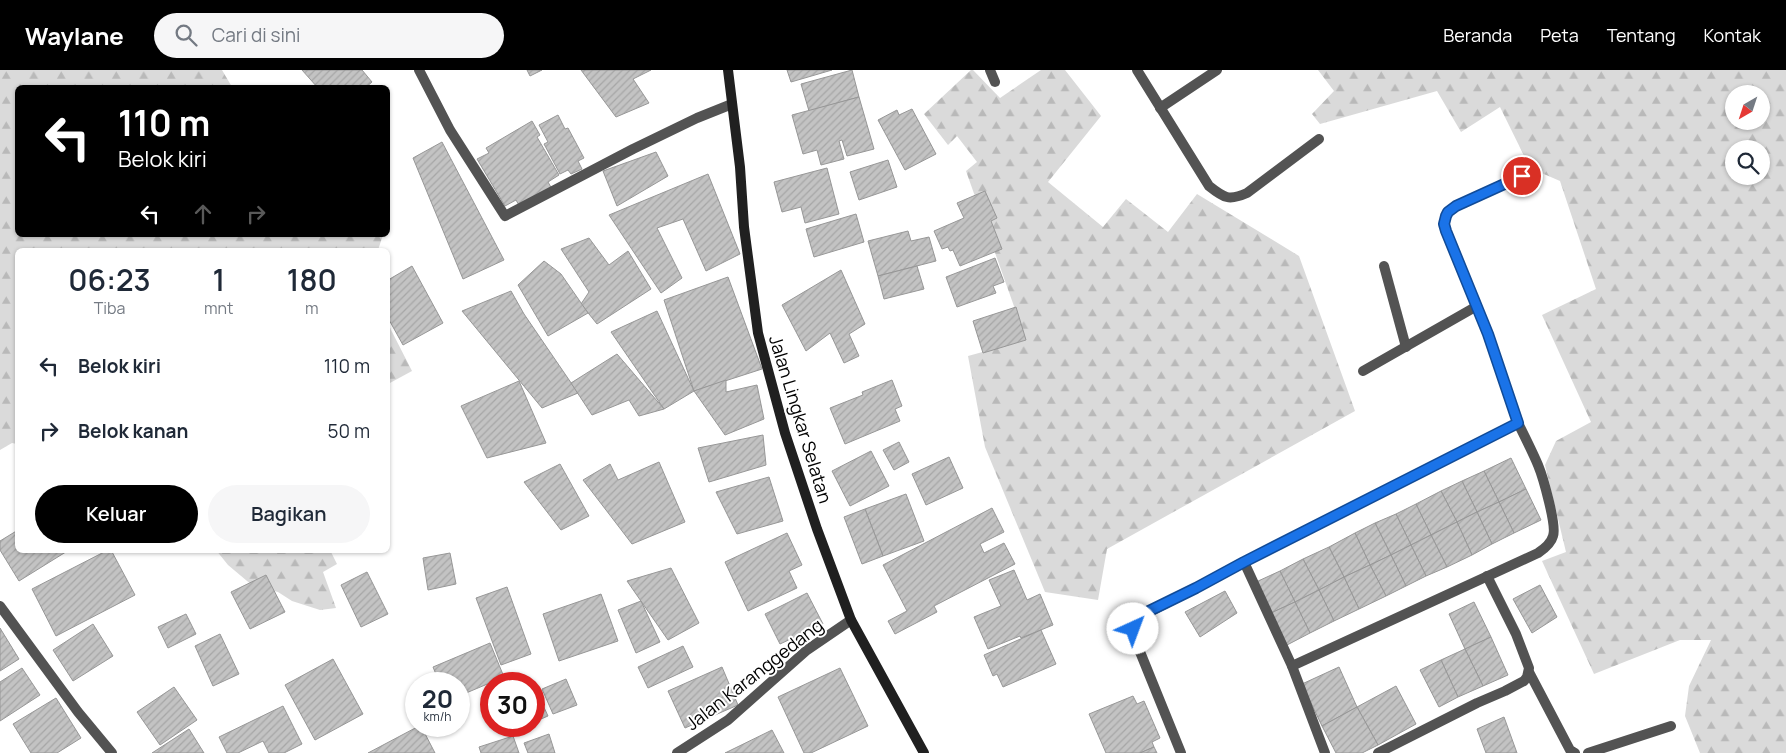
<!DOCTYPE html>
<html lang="id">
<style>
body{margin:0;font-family:Manrope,sans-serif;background:#f6f6f7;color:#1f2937;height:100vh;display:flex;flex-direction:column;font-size:19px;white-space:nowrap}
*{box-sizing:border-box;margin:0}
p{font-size:16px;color:#747a83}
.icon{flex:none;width:28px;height:28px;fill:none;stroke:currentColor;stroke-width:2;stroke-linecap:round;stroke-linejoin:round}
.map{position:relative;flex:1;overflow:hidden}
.panel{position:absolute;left:15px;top:178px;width:375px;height:305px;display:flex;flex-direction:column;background:#fff;border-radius:8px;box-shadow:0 1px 4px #0004}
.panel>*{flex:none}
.top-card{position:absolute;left:15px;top:15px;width:375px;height:152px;border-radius:8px;box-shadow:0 1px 4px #0004;background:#000;color:#fff;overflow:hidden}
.needle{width:32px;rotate:219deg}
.buttons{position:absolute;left:1725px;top:15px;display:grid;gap:10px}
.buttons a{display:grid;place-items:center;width:45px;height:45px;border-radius:50%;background:#fff;box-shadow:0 1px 4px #0004;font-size:25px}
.speed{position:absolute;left:405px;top:602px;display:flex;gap:10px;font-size:25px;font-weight:700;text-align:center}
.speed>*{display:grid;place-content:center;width:65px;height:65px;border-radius:50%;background:#fff;box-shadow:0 1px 4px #0004;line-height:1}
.speed small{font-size:12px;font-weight:400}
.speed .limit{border:8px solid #d22;background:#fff;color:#111}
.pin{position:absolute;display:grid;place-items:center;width:42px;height:42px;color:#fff;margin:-21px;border:2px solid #fff;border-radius:50%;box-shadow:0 1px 5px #0007}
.me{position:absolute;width:55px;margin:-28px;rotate:43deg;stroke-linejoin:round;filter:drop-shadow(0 0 4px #0008)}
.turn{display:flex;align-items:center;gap:18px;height:105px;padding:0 20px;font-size:22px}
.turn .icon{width:65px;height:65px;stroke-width:2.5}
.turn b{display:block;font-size:35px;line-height:42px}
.lanes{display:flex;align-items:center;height:48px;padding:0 20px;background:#0003;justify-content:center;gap:25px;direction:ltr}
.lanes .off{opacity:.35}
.eta{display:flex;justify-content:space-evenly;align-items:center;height:85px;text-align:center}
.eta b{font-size:30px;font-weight:600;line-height:35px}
.cta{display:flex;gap:10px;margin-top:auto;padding:10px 20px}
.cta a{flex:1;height:58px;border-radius:30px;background:#000;color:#fff;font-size:20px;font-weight:600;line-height:58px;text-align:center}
.cta a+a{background:#f6f6f7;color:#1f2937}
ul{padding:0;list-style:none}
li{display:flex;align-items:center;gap:15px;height:65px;padding:0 20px}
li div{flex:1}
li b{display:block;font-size:19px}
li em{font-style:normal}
header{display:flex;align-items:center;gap:30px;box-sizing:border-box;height:70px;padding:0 25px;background:#000;color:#fff}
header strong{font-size:24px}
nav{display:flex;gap:28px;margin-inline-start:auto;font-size:18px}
.search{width:350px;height:45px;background:#f6f6f7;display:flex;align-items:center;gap:12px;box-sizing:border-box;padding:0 18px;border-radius:28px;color:#747a83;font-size:19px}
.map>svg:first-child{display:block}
.forest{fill:url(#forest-firs);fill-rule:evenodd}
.building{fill:url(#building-hatch);stroke:#979797}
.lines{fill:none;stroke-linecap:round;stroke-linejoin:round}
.street{stroke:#535353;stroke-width:10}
.secondary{stroke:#202020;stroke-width:10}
.route-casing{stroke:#114b97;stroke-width:12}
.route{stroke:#1a73e8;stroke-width:9}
.labels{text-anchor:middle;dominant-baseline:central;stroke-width:4;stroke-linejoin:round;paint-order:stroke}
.street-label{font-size:18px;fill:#000;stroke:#fff}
</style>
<header>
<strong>Waylane</strong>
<div class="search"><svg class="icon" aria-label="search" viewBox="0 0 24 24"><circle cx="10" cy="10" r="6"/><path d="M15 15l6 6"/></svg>Cari di sini</div>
<nav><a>Beranda</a><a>Peta</a><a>Tentang</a><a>Kontak</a></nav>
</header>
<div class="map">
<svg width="1786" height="683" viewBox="0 0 1786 683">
<defs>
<pattern id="forest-firs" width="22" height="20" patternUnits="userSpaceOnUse" patternTransform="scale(1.25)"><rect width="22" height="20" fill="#dadada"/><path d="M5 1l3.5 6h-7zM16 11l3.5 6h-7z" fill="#b9b9b9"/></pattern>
<pattern id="building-hatch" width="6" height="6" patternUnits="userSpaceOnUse" patternTransform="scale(1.25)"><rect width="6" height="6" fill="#c3c3c3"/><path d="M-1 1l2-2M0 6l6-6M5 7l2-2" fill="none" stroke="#a6a6a6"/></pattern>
</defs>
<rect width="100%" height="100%" fill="#fff"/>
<!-- forest -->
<g class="forest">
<polygon points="0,0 222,0 232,17 18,18 18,165 383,165 378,180 18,180 17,374 12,373 0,380"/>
<polygon points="971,0 973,0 1000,28 1041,0 1065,0 1101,46 1048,112 1103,157 1126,129 1168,162 1197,124 1299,186 1355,341 1107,479 1098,530 1045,522 985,377 968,286 1026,270 966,101 977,92 957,66 948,75 924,44"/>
<path d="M1318 0H1786V683H1700L1685 646 1689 616 1711 570H1680L1594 604 1542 491 1566 482 1545 395 1556 371 1591 352 1542 245 1596 219 1560 111 1530 98 1500 37 1461 62 1437 21 1320 54 1312 44 1334 21ZM1734 24H1761V51H1734ZM1734 79H1761V106H1734Z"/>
<polygon points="388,254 412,301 388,314"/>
<polygon points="216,480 335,480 331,482 337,494 323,502 336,538 320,540 292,531 278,522 253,516 228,495"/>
</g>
<!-- building -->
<g class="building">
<polygon points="302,0 362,0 372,12 365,18 318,18"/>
<polygon points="527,0 542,0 530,6"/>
<polygon points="581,0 651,0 633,9 649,33 616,47"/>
<polygon points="787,0 832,0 791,12"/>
<polygon points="852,0 859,27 809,41 801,14"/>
<polygon points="859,27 874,79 847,86 842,70 839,71 844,89 821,95 817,80 803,84 792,45"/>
<polygon points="912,39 936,84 905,100 878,50 897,40 899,45"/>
<polygon points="558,45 565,59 568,58 584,88 578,91 582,99 571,104 568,100 560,104 544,74 548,72 539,55"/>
<polygon points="532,51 540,65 537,67 559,105 548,112 552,119 520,137 516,130 505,136 477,89 489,83 486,78"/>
<polygon points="442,72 504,190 463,209 413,88"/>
<polygon points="656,82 668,106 617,136 603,101"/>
<polygon points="888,90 897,117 859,130 850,102"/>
<polygon points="827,98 839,144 805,153 801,137 782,142 774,112"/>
<polygon points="708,104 740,184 706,201 683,149 657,158 682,208 661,223 609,145"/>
<polygon points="985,121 997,148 991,151 1002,179 960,196 953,180 950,181 948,177 942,179 934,161 964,148 957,133"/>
<polygon points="856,144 864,172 814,187 806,159"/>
<polygon points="908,161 911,171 929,167 936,191 878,206 868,171"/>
<polygon points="589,168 609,195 628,181 651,219 597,254 581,234 589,222 561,179"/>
<polygon points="995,188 1004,212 993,216 996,223 957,237 946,207"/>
<polygon points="544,191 561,204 588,243 548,266 518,215"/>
<polygon points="412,196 443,253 403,275 388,248 388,210"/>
<polygon points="917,196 924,219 884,229 878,206"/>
<polygon points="841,200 865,254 849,264 859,286 844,293 830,263 806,281 782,235"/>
<polygon points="728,207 762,299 694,321 664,230"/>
<polygon points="511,221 524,244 578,323 542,338 462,241"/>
<polygon points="1016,237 1026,270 983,283 973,251"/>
<polygon points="657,241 694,321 664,339 611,262"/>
<polygon points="617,284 664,339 639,346 629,330 592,345 571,313"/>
<polygon points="726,310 726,322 757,315 764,349 725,365 694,321"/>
<polygon points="892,310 902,336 895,339 900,351 845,374 830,338 863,325 862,322"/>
<polygon points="519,311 546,373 487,388 461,336"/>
<polygon points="763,365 766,395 709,412 698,378"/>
<polygon points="899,372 909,392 894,400 883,380"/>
<polygon points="871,381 889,416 850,436 832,401"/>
<polygon points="949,387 963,418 926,435 912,404"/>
<polygon points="1511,388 1526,419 1499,432 1484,401"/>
<polygon points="659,392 685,452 632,474 583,410 610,394 618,410"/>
<polygon points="560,394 589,446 561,460 524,412"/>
<polygon points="1484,401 1499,432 1477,442 1462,411"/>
<polygon points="769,407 783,451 737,464 716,422"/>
<polygon points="1462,411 1477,442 1457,452 1441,421"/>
<polygon points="1526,419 1541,450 1514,463 1499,432"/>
<polygon points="1441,421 1457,452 1431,465 1416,434"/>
<polygon points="906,424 924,471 883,486 865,439"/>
<polygon points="1499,432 1514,463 1492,474 1477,442"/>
<polygon points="1416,434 1431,465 1411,475 1396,444"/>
<polygon points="992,438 1004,462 980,474 984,483 1004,473 1015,494 934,536 937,542 895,564 888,551 907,541 883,495"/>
<polygon points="865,439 883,486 862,494 844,447"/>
<polygon points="1477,442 1492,474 1472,485 1457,452"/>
<polygon points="1396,444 1411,475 1391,485 1375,453"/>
<polygon points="1457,452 1472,485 1447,497 1431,465"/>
<polygon points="1375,453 1391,485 1370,495 1355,463"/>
<polygon points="18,460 18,480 69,480 19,511 0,480 0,471"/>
<polygon points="787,463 802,495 789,501 797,518 748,541 725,492"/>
<polygon points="1355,463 1370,495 1344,507 1329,477"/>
<polygon points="1431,465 1447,497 1426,506 1411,475"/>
<polygon points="1411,475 1426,506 1406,516 1391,485"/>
<polygon points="1329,477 1344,507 1319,520 1303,489"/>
<polygon points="108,480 111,480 135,525 56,566 32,519"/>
<polygon points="450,483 456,514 428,520 423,488"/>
<polygon points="1391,485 1406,516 1386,526 1370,495"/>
<polygon points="1303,489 1319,520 1295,532 1280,501"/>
<polygon points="1370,495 1386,526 1359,539 1344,507"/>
<polygon points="671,498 699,553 668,570 627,511"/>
<polygon points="1014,500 1027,530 1040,524 1053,555 1021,568 1020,566 988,579 974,547 1001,536 989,510"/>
<polygon points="1280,501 1295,532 1271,543 1256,512"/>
<polygon points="367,502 388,544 361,557 341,515"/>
<polygon points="266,505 285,542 250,559 231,522"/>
<polygon points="1344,507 1359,539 1334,551 1319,520"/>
<polygon points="1540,515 1557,547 1532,563 1513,529"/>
<polygon points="507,517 531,584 501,595 476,528"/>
<polygon points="1319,520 1334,551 1310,563 1295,532"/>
<polygon points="1225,521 1237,543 1200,567 1185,542"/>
<polygon points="807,523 823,554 780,574 765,544"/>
<polygon points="601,524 618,571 559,591 543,544"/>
<polygon points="641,531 660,572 636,583 618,540"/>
<polygon points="1295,532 1310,563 1287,575 1271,543"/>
<polygon points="1474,532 1491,567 1465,579 1449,544"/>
<polygon points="186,544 196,564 168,578 158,557"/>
<polygon points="93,554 113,586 73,611 53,580"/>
<polygon points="0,558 19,589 0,601"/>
<polygon points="1041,560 1056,594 1003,617 997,604 993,606 984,585"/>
<polygon points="220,564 239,604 213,616 195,576"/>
<polygon points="1491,567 1508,605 1483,616 1465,579"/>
<polygon points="490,573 504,607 459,626 459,614 440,614 433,597"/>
<polygon points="683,576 693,597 648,618 638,597"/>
<polygon points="1465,579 1483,616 1458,627 1441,590"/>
<polygon points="333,589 363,644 315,670 285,615"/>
<polygon points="1441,590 1458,627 1439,637 1420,600"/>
<polygon points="722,597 738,635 685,658 668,621"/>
<polygon points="1339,597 1357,637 1322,656 1302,614"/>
<polygon points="22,598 40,625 0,651 0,612"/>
<polygon points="840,598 868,656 811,683 804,683 778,627"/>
<polygon points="566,609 577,635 553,644 542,619"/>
<polygon points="1396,616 1416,654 1378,675 1357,637"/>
<polygon points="174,617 197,650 160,675 137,642"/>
<polygon points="536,620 548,646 534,652 534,622"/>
<polygon points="1133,626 1137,634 1144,631 1160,668 1152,672 1154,677 1140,683 1106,683 1089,644"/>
<polygon points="56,628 81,668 57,683 31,683 13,654"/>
<polygon points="283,636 302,674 284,683 269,683 263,671 238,683 227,683 219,667"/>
<polygon points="1357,637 1378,675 1362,683 1336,683 1322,656"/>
<polygon points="1504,647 1517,683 1486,683 1477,659"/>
<polygon points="419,656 421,656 435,683 368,683"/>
<polygon points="189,659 204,683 152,683"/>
<polygon points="772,660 784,683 725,683"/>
<polygon points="549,664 555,683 528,683 524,673"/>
<polygon points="513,666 519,683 481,683 479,677"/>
<polygon points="1154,677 1157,683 1140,683"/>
</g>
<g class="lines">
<!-- street -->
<g class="street">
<polyline points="419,0 450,60 505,146 633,79 697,48 732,34"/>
<polyline points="990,0 995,12"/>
<path d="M1137 0 1209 116C1224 128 1229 131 1247 123L1319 69"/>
<polyline points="1160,38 1217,0"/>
<polyline points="1384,196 1406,277"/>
<polyline points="1363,301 1477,236"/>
<polyline points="1244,492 1292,596 1325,683"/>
<polyline points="0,536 78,642 112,683"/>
<path d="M1292 596 1538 483C1544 479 1551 474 1553 466 1557 456 1543 407 1538 395 1532 381 1525 367 1518 353"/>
<polyline points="1529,602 1570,680 1575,683"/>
<polyline points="677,683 728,650 807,580 851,550"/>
<polyline points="1181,683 1134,567 1134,553 1143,545 1196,518 1244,492 1518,353 1488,264 1446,161 1444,154 1446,146 1448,142 1456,136 1522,106"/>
<polyline points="1378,683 1477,633 1505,621 1524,611 1527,607 1529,598 1516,564 1487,506"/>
<polyline points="1588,683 1671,656"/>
</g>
<!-- secondary -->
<polyline class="secondary" points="728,0 740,97 744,157 758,263 785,363 817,459 851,550 924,683"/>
</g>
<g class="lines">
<defs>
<polyline id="route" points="1133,559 1135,551 1143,544 1196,518 1244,492 1518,353 1488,264 1446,161 1444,154 1446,146 1448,142 1456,136 1522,106"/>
</defs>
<!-- route casing -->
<use href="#route" class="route-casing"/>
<!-- route -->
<use href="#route" class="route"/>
</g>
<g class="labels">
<!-- street labels -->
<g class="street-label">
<text transform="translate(801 349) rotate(73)">Jalan Lingkar Selatan</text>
<text transform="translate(754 604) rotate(-38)">Jalan Karanggedang</text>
</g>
</g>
</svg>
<div class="buttons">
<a><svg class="needle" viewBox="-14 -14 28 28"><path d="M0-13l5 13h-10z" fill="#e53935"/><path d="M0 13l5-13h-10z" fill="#747a83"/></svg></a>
<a><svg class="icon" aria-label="search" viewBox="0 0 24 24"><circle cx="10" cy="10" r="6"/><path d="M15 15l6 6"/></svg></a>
</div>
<div class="speed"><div>20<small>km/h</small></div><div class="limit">30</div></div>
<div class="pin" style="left:1522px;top:106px;background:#d93025"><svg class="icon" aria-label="arrive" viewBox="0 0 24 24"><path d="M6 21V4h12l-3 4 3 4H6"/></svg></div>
<svg class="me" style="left:1133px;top:559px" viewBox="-20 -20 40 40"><circle r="19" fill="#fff"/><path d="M0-13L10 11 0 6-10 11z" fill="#1a73e8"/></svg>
<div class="top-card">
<div class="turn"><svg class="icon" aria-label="left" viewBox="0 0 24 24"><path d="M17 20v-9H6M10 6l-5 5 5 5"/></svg><div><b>110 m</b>Belok kiri</div></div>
<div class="lanes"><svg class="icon" aria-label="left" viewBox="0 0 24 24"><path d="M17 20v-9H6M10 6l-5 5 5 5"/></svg><svg class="icon off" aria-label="ahead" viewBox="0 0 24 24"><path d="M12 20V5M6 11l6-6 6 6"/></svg><svg class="icon off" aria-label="right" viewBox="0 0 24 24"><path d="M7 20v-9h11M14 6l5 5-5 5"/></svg></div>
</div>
<section class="panel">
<div class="eta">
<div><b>06:23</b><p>Tiba</p></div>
<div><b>1</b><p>mnt</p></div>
<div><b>180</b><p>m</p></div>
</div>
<ul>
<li><svg class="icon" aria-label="left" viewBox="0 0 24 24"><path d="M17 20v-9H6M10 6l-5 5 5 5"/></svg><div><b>Belok kiri</b></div><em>110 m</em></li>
<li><svg class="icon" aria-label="right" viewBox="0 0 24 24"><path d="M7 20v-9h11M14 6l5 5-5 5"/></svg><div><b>Belok kanan</b></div><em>50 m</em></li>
</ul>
<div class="cta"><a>Keluar</a><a>Bagikan</a></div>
</section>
</div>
